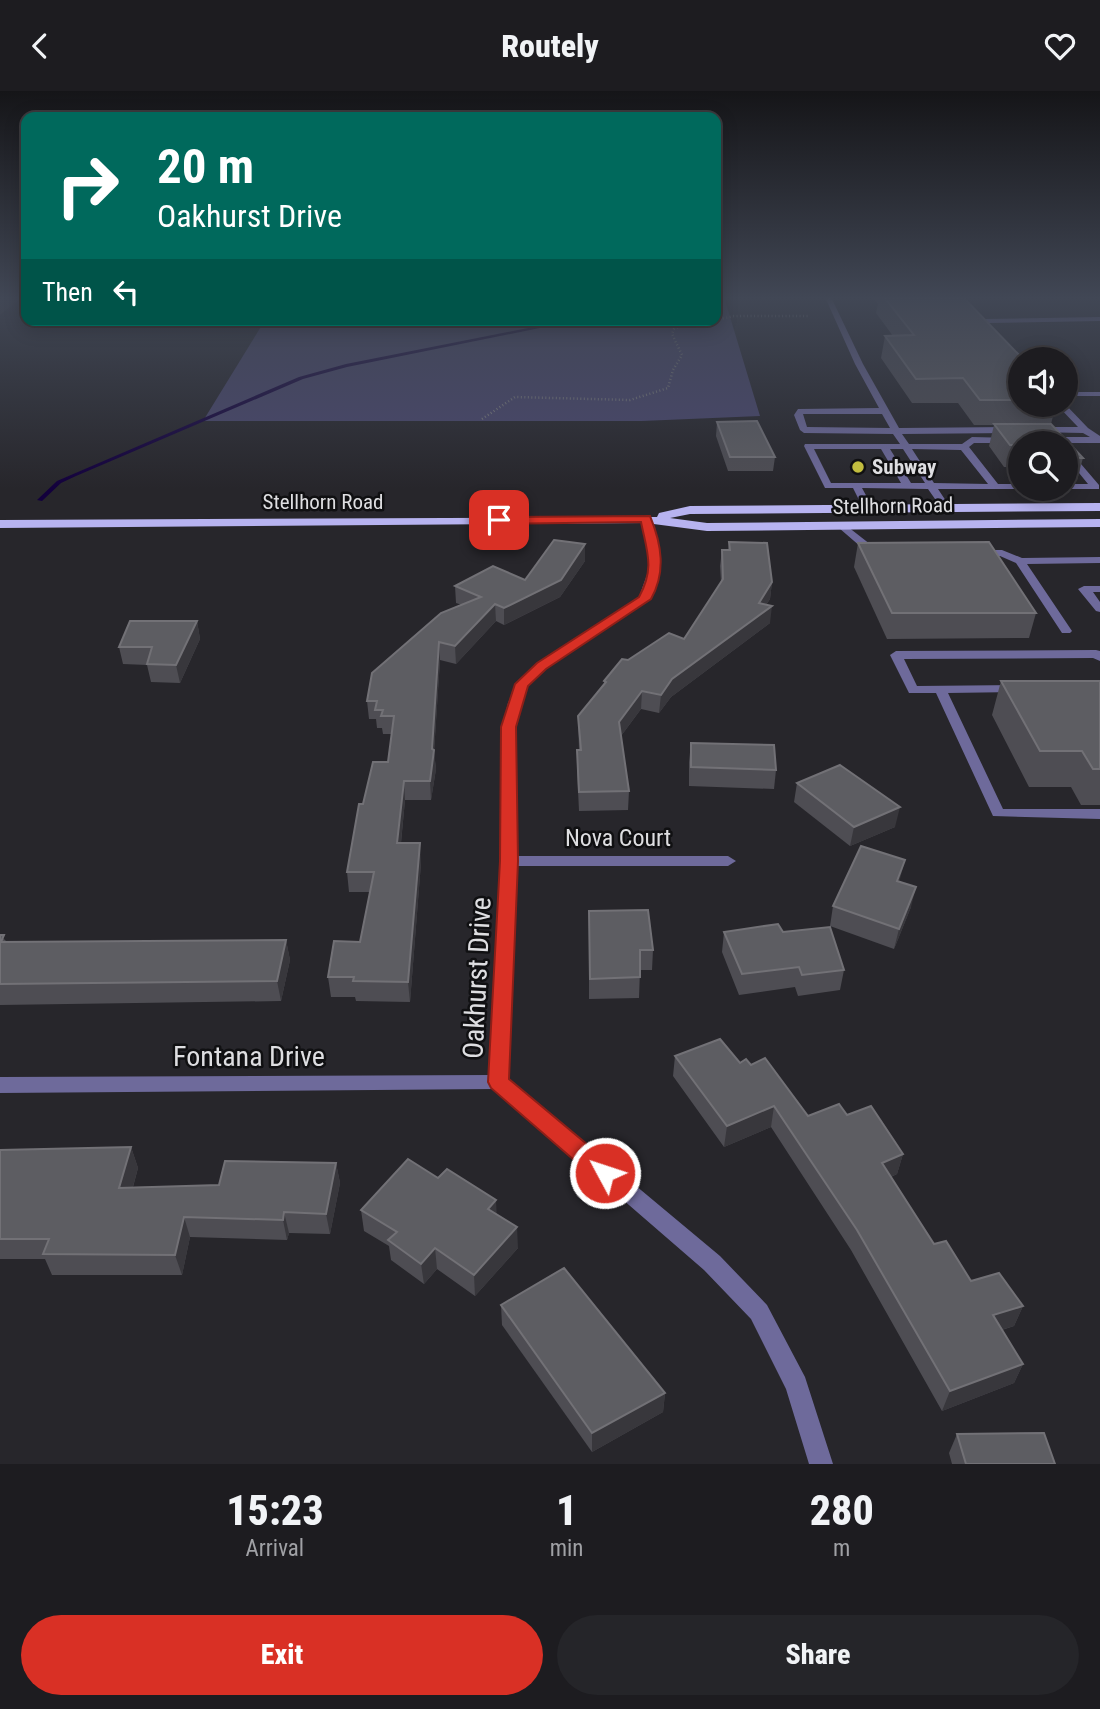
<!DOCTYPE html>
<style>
body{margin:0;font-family:"Roboto Condensed",sans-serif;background:#252529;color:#f1f3f6;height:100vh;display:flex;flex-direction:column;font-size:26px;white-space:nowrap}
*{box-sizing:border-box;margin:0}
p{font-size:23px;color:#a0a1a5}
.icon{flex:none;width:38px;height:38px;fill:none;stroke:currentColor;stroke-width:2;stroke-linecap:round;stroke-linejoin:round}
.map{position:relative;height:1373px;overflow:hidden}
.panel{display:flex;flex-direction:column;background:#1d1c20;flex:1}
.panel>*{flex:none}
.top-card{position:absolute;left:21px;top:21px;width:700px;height:214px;border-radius:14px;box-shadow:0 4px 18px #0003,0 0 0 2px #3b3a3e;background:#00695c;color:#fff;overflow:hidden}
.buttons{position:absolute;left:1008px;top:256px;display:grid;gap:14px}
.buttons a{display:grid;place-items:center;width:70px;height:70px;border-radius:50%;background:#1d1c20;box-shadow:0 4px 18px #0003,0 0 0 2px #3b3a3e;font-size:35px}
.pin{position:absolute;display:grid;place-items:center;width:60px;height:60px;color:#fff;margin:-30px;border-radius:14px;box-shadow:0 4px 10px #0006}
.me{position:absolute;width:77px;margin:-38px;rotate:310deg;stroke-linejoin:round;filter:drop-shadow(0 0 5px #0008)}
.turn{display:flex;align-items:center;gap:24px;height:147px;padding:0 21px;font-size:32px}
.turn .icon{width:91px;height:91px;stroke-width:2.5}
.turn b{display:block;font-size:49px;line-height:60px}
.then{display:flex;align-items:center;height:66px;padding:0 21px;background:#0003;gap:14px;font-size:26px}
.eta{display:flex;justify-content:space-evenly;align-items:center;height:119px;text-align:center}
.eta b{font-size:42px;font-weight:800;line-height:49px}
.cta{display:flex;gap:14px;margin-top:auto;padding:14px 21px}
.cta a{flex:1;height:80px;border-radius:42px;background:#d93025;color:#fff;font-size:28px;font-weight:800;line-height:80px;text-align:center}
.cta a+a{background:#252529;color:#f1f3f6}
header{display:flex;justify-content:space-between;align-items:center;height:91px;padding:0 21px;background:#1d1c20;font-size:32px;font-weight:800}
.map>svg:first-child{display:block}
.green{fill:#4a476e}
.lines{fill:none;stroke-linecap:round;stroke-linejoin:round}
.stream{fill:#13003d;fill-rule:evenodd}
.path{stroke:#7f7f83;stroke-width:2.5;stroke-dasharray:1 2.5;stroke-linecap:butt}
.service{fill:#6e6a9b;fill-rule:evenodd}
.minor{fill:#6e6a9b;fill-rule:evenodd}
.primary{fill:#b7b3f0;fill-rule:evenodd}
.wall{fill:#4e4d53}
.shaded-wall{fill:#38373c}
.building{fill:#5d5d62;stroke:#727176;stroke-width:2}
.route{fill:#d93025;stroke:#8d1f18;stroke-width:2}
.poi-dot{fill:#c2bd3f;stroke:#101012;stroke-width:2.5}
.labels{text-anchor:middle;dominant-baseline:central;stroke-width:5;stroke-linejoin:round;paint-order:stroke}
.far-poi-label{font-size:21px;font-weight:bold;fill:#dedee1;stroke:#101012;text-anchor:start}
.far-street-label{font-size:21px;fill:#dedee1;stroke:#101012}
.street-label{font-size:24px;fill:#dedee1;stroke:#101012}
.near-street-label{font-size:28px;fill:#dedee1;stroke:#101012}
</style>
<header><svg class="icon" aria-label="back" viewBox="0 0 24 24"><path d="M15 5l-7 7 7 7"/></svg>Routely<svg class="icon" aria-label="heart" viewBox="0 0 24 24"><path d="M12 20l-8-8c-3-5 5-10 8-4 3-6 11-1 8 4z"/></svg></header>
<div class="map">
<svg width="1100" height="1373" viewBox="0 0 1100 1373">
<rect width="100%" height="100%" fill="#27262b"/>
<!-- green -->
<polygon class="green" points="716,206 724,206 760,325 642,330 203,330 265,229 716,229"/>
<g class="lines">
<!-- stream -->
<polygon class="stream" points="568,229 579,229 347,276 303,288 76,385 61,392 42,410 37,409 57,390 299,286 346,273"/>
<!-- path -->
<g class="path">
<polyline points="716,229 734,225 810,225"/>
<polyline points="482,328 515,306 630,309 668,297 673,279 682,264 672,243 674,238 694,229"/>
</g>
<!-- service -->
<g class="service">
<path d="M825 206H831L863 273 899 337 1010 336 1014 339 1010 342 902 343 909 353H962L972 346 1013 347V351L1010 352H974L969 356 998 393H1020V397L1023 398H938L950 416 945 419 942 418 928 398 862 397 873 417 868 420 863 417 853 397H825L804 355 805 353H900L893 343 804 342 800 339 794 324 798 318 879 317 855 273ZM803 323H882L890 337 807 336ZM814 358H881L901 392H831ZM890 358H903L925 392H911ZM912 358 961 359 988 393 934 392Z"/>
<polygon points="1100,226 1100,230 987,232 986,235 993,242 989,244 978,235 984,228"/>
<rect x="1066" y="301" width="34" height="4"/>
<polygon points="1056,313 1065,313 1088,337 1100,345 1100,352 1052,352 1051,349 1055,346 1090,346 1083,342 1034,341 1033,339 1037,336 1078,336"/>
<polygon points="1066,358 1069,359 1099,394 1099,398 1063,398 1066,397 1066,393 1088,393 1066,366"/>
<polygon points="843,432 875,457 881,458 881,462 868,462 839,437 839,433"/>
<polygon points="1002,459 1022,467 1100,466 1100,472 1027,473 1072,540 1070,542 1062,542 1016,472 1000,465 978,465 973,462 978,459"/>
<polygon points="1084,495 1100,495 1100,501 1093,501 1100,511 1100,521 1096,520 1078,498"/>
<polygon points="1096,559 1100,560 1100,570 1093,567 904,568 917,595 1021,594 1023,597 1021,600 1017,601 948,602 1003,718 1100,718 1100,728 993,725 936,602 909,602 890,564 896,560"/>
</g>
<!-- minor -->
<polygon class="minor" points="646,425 651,428 658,460 660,478 655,497 648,510 546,578 528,595 520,612 516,636 517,765 728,765 736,770 728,775 516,775 508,988 720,1165 767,1214 805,1286 833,1373 809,1373 786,1298 751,1228 704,1179 495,998 0,1002 0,986 490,984 501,770 502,636 508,612 518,590 538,572 639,506 649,478 648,460 641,428"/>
<!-- primary -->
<polygon class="primary" points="1100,412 1100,420 690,423 670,427 707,432 1100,428 1100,436 707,440 646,432 0,437 0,429 657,426 659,422 690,415"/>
</g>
<!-- wall -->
<g class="wall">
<polygon points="872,206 966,206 966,209 1020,268 1020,313 1056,313 1051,333 1083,367 1077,389 1066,389 1066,352 1020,352 1020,388 1012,376 1004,376 989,355 994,334 974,334 958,312 912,312 881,267 885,245 893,245 876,222 878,213"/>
<polygon points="717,331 775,366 773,380 728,380 716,345"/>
<polygon points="729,451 772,491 770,508 766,514 770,532 671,606 659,622 641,618 621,645 629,700 628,719 579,720 577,678 577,659 579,659 578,625 604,594 604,590 628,569 684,548 721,491 720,475 722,459 728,459"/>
<polygon points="858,452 1036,522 1029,547 887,548 854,476"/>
<polygon points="585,453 585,470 560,506 504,534 496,530 456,573 440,569 434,661 436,678 431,709 405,709 401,752 421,772 410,911 356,910 355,906 331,906 328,886 360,851 370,801 349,801 347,781 363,713 388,671 392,643 383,643 382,637 377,637 376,628 369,628 367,610 462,514 456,512 455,495 525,489"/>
<polygon points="197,530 200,548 180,592 151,591 147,574 123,573 119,556"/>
<polygon points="1001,590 1100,590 1100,714 1081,714 1071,696 1029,696 992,624"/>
<polygon points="691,652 776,679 774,698 689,695 689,671"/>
<polygon points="797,692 895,736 850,755 794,711"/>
<polygon points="899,790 911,816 894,858 830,835 833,815"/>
<polygon points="589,820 653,859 652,879 640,879 639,907 589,908"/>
<polygon points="724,841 783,841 844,879 840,899 798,905 795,896 739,904 722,861"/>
<polygon points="0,844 7,851 286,849 290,869 281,910 0,914"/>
<polygon points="675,965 751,974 808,1025 847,1024 903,1063 897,1083 891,1086 934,1153 971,1190 1023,1215 1014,1235 1002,1239 1023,1273 1014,1292 942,1320 851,1159 771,1036 724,1056 673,985"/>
<polygon points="131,1056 138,1077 133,1096 219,1094 336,1072 340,1092 330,1143 289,1142 287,1149 190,1146 182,1184 52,1184 45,1168 0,1168 0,1059"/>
<polygon points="361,1119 496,1124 518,1157 475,1205 437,1178 424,1193 391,1169 389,1155 364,1140"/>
<polygon points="501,1214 665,1302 663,1321 592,1361 502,1234"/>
<polygon points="957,1343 1055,1373 952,1373 949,1362"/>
</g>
<!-- shaded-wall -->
<g class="shaded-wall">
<polygon points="4,206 22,206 0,224 0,209"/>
<polygon points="585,453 585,470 560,506 504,534 504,517"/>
<polygon points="772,491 770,508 760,523 772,515 770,532 671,606 659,622 661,604 672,588 759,512"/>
<polygon points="495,513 496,530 456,573 455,555"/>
<polygon points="197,530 200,548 180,592 176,574"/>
<polygon points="439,551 440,569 434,661 436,678 431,709 430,690"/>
<polygon points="642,600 641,618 618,649 619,631"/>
<polygon points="404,690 405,709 399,771 397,752"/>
<polygon points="900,716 895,736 850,755 854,736"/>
<polygon points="420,752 421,772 410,911 408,891"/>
<polygon points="905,769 900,788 892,809 897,790"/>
<polygon points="916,796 911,816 894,858 899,838"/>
<polygon points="286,849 290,869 281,910 277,890"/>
<polygon points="774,1015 771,1036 724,1056 727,1035"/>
<polygon points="131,1056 138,1077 127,1117 119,1097"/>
<polygon points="903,1063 897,1083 876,1092 882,1072"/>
<polygon points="336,1072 340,1092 330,1143 326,1123"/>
<polygon points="496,1109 497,1129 488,1118"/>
<polygon points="284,1121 289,1142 287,1149 283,1129"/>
<polygon points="184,1126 190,1146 182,1184 175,1164"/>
<polygon points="517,1136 518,1157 475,1205 474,1184"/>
<polygon points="435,1157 437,1178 424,1193 421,1173"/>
<polygon points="1023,1215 1014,1235 984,1244 993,1224"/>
<polygon points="1023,1273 1014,1292 942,1320 950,1300"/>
<polygon points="665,1302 663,1321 592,1361 592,1342"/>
</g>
<!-- building -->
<g class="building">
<polygon points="884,206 963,206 1023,268 1020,268 1020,309 980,309 963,287 916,288 885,245 914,244"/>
<polygon points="757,330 775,366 730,366 717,331"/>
<polygon points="994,333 1051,333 1083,367 1066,367 1066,352 1020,352 1020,359 1017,354 1010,354"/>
<polygon points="554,449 585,453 561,489 504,517 495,513 455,555 439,551 432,658 434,659 430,690 404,690 397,752 420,752 408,891 353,890 354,886 328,886 334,850 360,851 374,781 347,781 359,713 363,713 373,671 388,671 394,625 381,625 383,619 375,619 377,610 367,610 372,582 441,522 481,506 455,495 493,475 525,489"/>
<polygon points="729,451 767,452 772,491 759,512 772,515 672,588 661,604 642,600 619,631 629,700 579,701 577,659 581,659 578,625 606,591 604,590 622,568 628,569 669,542 684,548 723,488 722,459 730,459"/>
<polygon points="989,451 1036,522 892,522 858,452"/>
<polygon points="130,530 197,530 176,574 147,573 152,556 119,556"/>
<polygon points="1001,590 1100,590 1100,678 1093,678 1082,660 1040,660"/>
<polygon points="691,652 774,654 776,679 691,676"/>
<polygon points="840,674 900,716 854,736 797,692"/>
<polygon points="861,755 905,769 897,790 916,796 899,838 833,815"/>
<polygon points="648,819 653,859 640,859 640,886 590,888 589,820"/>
<polygon points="778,833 783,841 830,836 844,879 802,884 799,876 742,883 724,841"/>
<polygon points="0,844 4,844 1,851 286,849 277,890 0,893"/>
<polygon points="720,948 740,972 746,968 751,974 765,967 808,1025 839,1013 847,1024 871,1015 903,1063 882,1072 934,1153 946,1150 971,1190 999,1182 1023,1215 993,1224 1023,1273 950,1300 857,1139 774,1015 727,1035 675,965"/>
<polygon points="131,1056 119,1097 219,1094 225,1070 336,1072 326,1123 284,1121 283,1129 184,1126 175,1164 43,1163 49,1148 0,1148 0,1059"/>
<polygon points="408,1068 438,1087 447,1078 496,1109 488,1118 517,1136 474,1184 435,1157 421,1173 388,1149 397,1141 361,1119"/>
<polygon points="564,1177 665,1302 592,1342 501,1214"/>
<polygon points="1044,1342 1055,1373 966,1373 957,1343"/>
</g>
<!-- sky -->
<linearGradient id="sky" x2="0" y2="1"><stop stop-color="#151518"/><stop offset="0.52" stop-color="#414755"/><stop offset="1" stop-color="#414755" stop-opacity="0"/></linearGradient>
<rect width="1100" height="398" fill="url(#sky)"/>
<!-- route -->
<path class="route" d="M650 425C662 454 666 481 651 508L546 578 528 595 516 636 518 770 509 988 613 1075 617 1082 613 1089 605 1091 597 1089 491 997 488 991 500 770 501 636 515 593 537 572 639 506C655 477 647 461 641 431L499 433 493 429 499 426Z"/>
<!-- markers -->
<circle class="poi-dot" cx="858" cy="376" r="7"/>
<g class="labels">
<!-- far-poi labels -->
<g class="far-poi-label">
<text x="872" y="376">Subway</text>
</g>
<!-- far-street labels -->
<g class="far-street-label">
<text x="323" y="411">Stellhorn Road</text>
<text transform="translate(893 415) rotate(-1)">Stellhorn Road</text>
</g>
<!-- street labels -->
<g class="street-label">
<text x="618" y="747">Nova Court</text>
</g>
<!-- near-street labels -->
<g class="near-street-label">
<text transform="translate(477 887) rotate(-87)">Oakhurst Drive</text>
<text x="249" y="965">Fontana Drive</text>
</g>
</g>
</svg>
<div class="buttons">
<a><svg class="icon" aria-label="sound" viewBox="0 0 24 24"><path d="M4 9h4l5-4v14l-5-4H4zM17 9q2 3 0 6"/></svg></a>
<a><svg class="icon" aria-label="search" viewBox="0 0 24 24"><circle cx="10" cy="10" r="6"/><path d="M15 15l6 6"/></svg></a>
</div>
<div class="pin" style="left:499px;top:429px;background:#d93025"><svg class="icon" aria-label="arrive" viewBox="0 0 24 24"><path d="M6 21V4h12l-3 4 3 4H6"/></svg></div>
<svg class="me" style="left:605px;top:1082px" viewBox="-20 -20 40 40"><circle r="17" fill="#d93025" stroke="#fff" stroke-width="3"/><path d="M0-11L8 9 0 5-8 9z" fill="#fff"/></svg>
<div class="top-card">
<div class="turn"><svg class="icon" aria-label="right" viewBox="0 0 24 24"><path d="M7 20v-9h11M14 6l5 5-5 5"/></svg><div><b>20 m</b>Oakhurst Drive</div></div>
<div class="then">Then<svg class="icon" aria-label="left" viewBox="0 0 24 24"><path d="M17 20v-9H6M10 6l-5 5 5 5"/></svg></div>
</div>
</div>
<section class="panel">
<div class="eta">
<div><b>15:23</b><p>Arrival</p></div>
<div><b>1</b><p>min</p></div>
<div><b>280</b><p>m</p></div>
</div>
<div class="cta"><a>Exit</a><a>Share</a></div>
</section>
